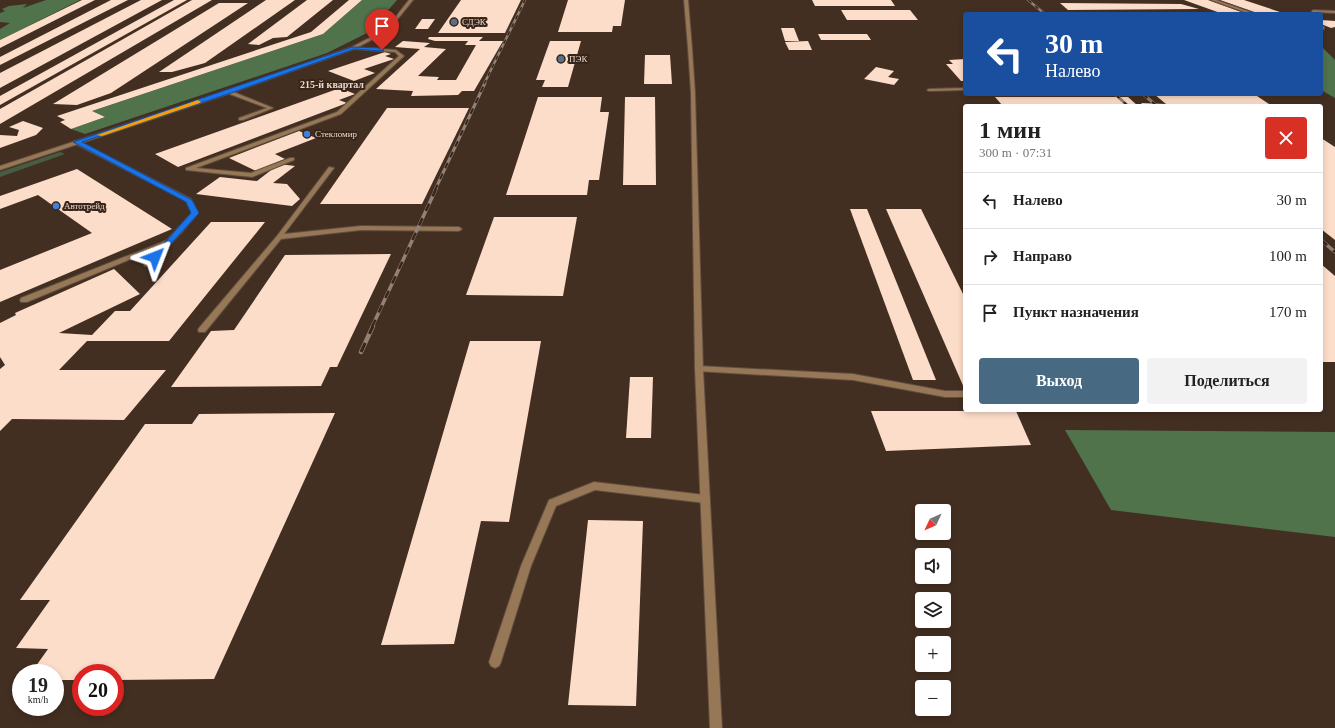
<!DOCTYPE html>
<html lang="ru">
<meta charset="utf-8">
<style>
body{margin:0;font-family:"Times New Roman",serif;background:#f2f2f2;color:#222;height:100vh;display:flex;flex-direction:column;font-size:15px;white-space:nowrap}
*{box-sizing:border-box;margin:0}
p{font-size:13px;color:#767676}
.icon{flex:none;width:22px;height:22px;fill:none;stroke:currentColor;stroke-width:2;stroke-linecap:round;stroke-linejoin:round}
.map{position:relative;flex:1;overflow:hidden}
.panel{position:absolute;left:963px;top:104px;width:360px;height:308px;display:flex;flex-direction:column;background:#fff;border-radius:4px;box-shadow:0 2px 6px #0003}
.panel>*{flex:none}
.guide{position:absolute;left:963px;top:12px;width:360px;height:84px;border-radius:4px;box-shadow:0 2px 6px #0003;background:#1a4fa0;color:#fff;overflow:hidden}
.needle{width:26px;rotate:226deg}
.buttons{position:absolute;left:915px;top:504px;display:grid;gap:8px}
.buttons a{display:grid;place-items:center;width:36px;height:36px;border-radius:4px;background:#fff;box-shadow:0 2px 6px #0003;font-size:20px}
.speed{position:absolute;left:12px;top:664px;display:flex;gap:8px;font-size:20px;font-weight:700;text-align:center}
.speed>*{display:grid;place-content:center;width:52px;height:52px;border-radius:50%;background:#fff;box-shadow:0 2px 6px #0003;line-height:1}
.speed small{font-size:10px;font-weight:400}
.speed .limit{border:6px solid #d22;background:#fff;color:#111}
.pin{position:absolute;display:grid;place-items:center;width:34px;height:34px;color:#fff;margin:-41px -17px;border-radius:50% 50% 50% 0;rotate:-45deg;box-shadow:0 0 4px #0007}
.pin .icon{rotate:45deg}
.me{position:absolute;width:44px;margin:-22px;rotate:45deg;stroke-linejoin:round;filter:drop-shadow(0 0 3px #0008)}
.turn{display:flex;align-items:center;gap:14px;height:84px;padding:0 16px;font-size:18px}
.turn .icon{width:52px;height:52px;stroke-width:2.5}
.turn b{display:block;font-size:28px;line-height:34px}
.round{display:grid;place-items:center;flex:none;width:42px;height:42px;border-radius:4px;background:#f2f2f2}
.overview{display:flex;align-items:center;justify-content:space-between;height:68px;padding:0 16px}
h1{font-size:24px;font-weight:600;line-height:30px}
.primary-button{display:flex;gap:8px;margin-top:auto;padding:8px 16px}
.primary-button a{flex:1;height:46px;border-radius:4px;background:#476981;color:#fff;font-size:16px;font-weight:600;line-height:46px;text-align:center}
.primary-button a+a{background:#f2f2f2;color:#222}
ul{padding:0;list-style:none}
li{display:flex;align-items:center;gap:12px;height:56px;padding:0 16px;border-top:1px solid #e0e0e0}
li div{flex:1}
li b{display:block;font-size:15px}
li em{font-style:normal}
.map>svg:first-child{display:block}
.green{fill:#475d43}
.forest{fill:#51734b}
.building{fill:#fcddc9}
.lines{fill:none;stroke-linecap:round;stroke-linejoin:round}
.service-casing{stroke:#604d40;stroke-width:2}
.minor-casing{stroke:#604d40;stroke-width:2}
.tertiary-casing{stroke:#604d40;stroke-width:2}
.service{fill:#967756;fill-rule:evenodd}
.minor{fill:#967756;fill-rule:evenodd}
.tertiary{fill:#967756;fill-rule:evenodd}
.rail-far3-casing{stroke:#928176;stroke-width:2.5}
.rail-far2-casing{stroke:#928176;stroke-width:3}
.rail-far1-casing{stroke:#928176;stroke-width:3.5}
.rail-casing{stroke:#928176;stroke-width:4.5}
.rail-far3{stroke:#392518;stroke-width:1.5;stroke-dasharray:4.5;stroke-linecap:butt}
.rail-far2{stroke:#392518;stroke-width:2;stroke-dasharray:6;stroke-linecap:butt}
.rail-far1{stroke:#392518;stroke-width:2.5;stroke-dasharray:8;stroke-linecap:butt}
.rail{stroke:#392518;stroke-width:3;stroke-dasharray:10;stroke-linecap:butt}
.route{fill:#1a73e8;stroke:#114b97}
.slow{fill:#f59e0b}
.service-dot{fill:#5c6f8a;stroke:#392518;stroke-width:1.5}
.shop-dot{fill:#3f7fe0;stroke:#392518;stroke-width:1.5}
.labels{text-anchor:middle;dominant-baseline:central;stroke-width:4;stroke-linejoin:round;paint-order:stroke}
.far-poi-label{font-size:9px;fill:#e6d8d0;stroke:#392518;text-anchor:start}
.far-neighbourhood-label{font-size:10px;font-weight:bold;fill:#e6d8d0;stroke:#392518}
</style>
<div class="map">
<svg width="1335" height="728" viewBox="0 0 1335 728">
<rect width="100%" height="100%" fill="#432f21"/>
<!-- green -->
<polygon class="green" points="60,152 65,154 0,177 0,172"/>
<!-- forest -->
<g class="forest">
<polygon points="46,0 80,0 0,40 0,29 10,23 0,22 0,13 5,11 2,9 9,6 27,4 23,8"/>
<polygon points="362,0 397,0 369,32 327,53 85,134 71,129 105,117 92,111 323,34"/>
<polygon points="1321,46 1335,60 1335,98 1321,90"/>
<polygon points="1065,430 1335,432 1335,537 1111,510"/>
</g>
<!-- building -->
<g class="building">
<polygon points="82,0 95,0 0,48 0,40"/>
<polygon points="111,0 128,0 0,65 0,57"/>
<polygon points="141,0 162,0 0,88 0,73"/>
<polygon points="174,0 187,0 0,105 0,96"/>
<polygon points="192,0 212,0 0,124 0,109"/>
<polygon points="266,0 295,0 205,63 172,72 159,72"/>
<polygon points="307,0 333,0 287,37 273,38 259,45 248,44"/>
<polygon points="349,0 362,0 323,34 92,111 105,117 71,129 60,122 65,120 57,116 311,32"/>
<polygon points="461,0 521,0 505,33 438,33"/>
<polygon points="568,0 625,0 621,26 613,26 612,32 558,32"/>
<polygon points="812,0 891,0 895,6 815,6"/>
<polygon points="1184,0 1208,0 1247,14 1223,14"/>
<polygon points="1220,0 1244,0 1286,14 1260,14"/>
<polygon points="219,3 248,3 111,93 77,105 53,104"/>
<polygon points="1060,3 1181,4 1199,9 1068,10"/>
<polygon points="841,10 910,10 918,20 847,20"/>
<polygon points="422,19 435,19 428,29 415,29"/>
<polygon points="1321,20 1335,21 1335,27 1331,28 1321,24"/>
<polygon points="781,28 794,28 799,41 785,41"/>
<polygon points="818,34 867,34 871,40 821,40"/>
<polygon points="429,37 483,37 479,41 503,41 474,91 462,91 458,95 411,96 413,91 376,89 420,49 395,47 403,41 430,43 424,47 446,49 418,76 439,77 437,80 456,80 476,45 465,45 468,41 435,41 428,39"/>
<polygon points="550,41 581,41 568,87 542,87 545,80 536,80"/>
<polygon points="808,41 812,50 789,50 785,42"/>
<polygon points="385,52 391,54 385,56 394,59 364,69 375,73 354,81 328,71"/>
<polygon points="645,55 670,55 672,84 644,84"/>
<polygon points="965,59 965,81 961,81 946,64 953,64 949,60"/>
<polygon points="876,67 894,71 888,77 899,79 894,85 864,79"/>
<polygon points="340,88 355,94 339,100 347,103 178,167 155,154"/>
<polygon points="1154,94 1254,94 1272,106 1144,106 1141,103 1166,104"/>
<polygon points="538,97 602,97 600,112 609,112 599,180 589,180 587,195 506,195"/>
<polygon points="625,97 655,97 656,185 623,185"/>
<polygon points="995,97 1128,97 1138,106 1003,106"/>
<polygon points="387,108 469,108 422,204 320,204"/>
<polygon points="23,121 43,128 36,135 0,148 0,135 17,136 19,130 9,127"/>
<polygon points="299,131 316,138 275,154 285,159 256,171 229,158"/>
<polygon points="1321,138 1335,147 1335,240 1321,229"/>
<polygon points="279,164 295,166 273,183 287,184 300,199 292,206 196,194 220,177 257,181"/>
<polygon points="77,169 172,229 0,302 0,270 92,233 38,195 0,209 0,196"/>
<polygon points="850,209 867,209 936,380 913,380"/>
<polygon points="886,209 921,209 965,298 965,390"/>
<polygon points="494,217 577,217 563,296 466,295"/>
<polygon points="211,222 265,222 169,341 87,341 59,370 166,370 124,420 12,419 0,431 0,369 5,365 0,357 0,323 16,315 15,313 114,269 140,294 59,333 92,335 115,311 130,311"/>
<polygon points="391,254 337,367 330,367 321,386 171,387 211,331 234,330 285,255"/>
<polygon points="1321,264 1335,276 1335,362 1321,362"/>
<polygon points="470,341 541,341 509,522 481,521 454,644 381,645"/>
<polygon points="630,377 653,377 651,438 626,438"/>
<polygon points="871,411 1016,411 1031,445 886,451"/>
<polygon points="335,413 214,679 115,680 115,673 81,673 81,680 55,680 55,673 31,673 48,649 16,648 50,600 20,600 145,424 192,424 199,414"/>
<polygon points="588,520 643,521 636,706 568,705"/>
</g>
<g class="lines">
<defs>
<g id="service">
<polygon points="684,0 688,0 692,48 690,49 688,48"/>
<polygon points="1211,0 1216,0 1256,14 1250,14"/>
<polygon points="1313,10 1335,11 1335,13 1315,12 1314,14 1310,14"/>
<polygon points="1321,26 1324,27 1324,29 1321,30"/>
<polygon points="352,47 396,50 404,56 341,114 196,168 251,173 290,158 294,158 294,160 252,177 186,170 186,168 337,112 399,56 395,52 353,49 352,49"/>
<polygon points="965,88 965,90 929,91 927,90 929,89"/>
<polygon points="227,91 231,91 273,108 243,120 239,120 239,118 267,108 227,93"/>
<polygon points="74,141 78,141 191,199 198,213 181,233 149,266 145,266 144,265 160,247 27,302 21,302 20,300 21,298 167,240 192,213 186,201 74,143"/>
<polygon points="329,167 334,168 284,234 361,226 459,227 462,229 459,231 361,230 281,239 205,332 199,332 198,330 199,328 277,236"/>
<polygon points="699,366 853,374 945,391 965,391 965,397 945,397 853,380 696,371 695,369 696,367"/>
<polygon points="594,482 705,495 708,496 710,499 708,502 705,503 595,490 556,506 531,566 501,662 499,666 495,668 491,666 489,662 521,566 549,500"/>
</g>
<polygon id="minor" points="690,47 692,48 695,93 703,369 722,728 710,728 695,369 691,93 688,48"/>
<polygon id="tertiary" points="409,0 413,0 392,26 379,36 354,49 231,93 0,170 0,166 227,91 352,47 377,34 390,24"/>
</defs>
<!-- service casing -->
<use href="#service" class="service-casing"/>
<!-- minor casing -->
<use href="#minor" class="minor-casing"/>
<!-- tertiary casing -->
<use href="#tertiary" class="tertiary-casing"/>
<!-- service -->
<use href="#service" class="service"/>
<!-- minor -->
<use href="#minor" class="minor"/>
<!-- tertiary -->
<use href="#tertiary" class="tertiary"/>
<defs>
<g id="rail-far3">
<polyline points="1028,0 1045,14"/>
<polyline points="484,84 525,0"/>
</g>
<g id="rail-far2">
<polyline points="1115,94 1128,106"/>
<polyline points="1143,94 1157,106"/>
<polyline points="435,190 485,83"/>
</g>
<g id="rail-far1">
<polyline points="1321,240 1335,252"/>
<polyline points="372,327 436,189"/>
</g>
<polyline id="rail" points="361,352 373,326"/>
</defs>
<!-- rail-far3 casing -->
<use href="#rail-far3" class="rail-far3-casing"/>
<!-- rail-far2 casing -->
<use href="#rail-far2" class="rail-far2-casing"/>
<!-- rail-far1 casing -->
<use href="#rail-far1" class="rail-far1-casing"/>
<!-- rail casing -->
<use href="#rail" class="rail-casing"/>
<!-- rail-far3 -->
<use href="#rail-far3" class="rail-far3"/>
<!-- rail-far2 -->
<use href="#rail-far2" class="rail-far2"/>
<!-- rail-far1 -->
<use href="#rail-far1" class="rail-far1"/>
<!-- rail -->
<use href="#rail" class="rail"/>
</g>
<!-- route -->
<polygon class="route" points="352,47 382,48 384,50 382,51 354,49 231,93 82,142 192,200 199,213 158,258 155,259 152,257 191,213 186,202 73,142"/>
<!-- slow -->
<polygon class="slow" points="198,100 201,102 200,103 102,136 97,135"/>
<!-- markers -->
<g class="service-dot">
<circle cx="454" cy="22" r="4"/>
<circle cx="561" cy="59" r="4"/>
</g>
<g class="shop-dot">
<circle cx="307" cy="134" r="4"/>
<circle cx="56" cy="206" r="4"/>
</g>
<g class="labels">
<!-- far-poi labels -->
<g class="far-poi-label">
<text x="462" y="22">СДЭК</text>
<text x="569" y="59">ПЭК</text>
<text x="315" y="134">Стекломир</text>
<text x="64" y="206">Автотрейд</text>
</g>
<!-- far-neighbourhood labels -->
<g class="far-neighbourhood-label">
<text x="332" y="84">215-й квартал</text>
</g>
</g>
</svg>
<div class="buttons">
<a><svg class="needle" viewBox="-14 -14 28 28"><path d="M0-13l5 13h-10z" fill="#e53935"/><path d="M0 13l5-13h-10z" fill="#767676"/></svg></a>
<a><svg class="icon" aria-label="sound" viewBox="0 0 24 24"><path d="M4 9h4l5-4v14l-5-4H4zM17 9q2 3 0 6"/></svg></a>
<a><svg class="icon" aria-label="layers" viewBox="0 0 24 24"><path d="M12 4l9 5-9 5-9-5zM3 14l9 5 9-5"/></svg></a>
<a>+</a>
<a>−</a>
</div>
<div class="speed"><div>19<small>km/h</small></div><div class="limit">20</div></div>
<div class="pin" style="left:382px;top:50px;background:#d93025"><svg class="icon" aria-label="arrive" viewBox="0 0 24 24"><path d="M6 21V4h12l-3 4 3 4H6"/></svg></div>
<svg class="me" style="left:155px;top:257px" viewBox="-20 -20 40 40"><path d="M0-17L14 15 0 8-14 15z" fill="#1a73e8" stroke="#fff" stroke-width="4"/></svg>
<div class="guide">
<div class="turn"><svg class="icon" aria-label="left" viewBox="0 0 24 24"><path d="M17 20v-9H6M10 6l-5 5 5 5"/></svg><div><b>30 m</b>Налево</div></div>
</div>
<section class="panel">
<div class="overview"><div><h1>1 мин</h1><p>300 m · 07:31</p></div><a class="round" style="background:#d93025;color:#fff"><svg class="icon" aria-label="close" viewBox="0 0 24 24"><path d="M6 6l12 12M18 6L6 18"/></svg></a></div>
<ul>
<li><svg class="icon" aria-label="left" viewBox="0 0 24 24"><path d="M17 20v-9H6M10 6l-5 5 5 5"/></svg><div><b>Налево</b></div><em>30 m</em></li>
<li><svg class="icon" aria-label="right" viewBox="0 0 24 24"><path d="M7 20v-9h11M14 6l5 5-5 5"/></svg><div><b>Направо</b></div><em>100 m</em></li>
<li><svg class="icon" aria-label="arrive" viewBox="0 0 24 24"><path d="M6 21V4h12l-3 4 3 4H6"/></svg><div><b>Пункт назначения</b></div><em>170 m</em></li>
</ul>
<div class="primary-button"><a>Выход</a><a>Поделиться</a></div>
</section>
</div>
